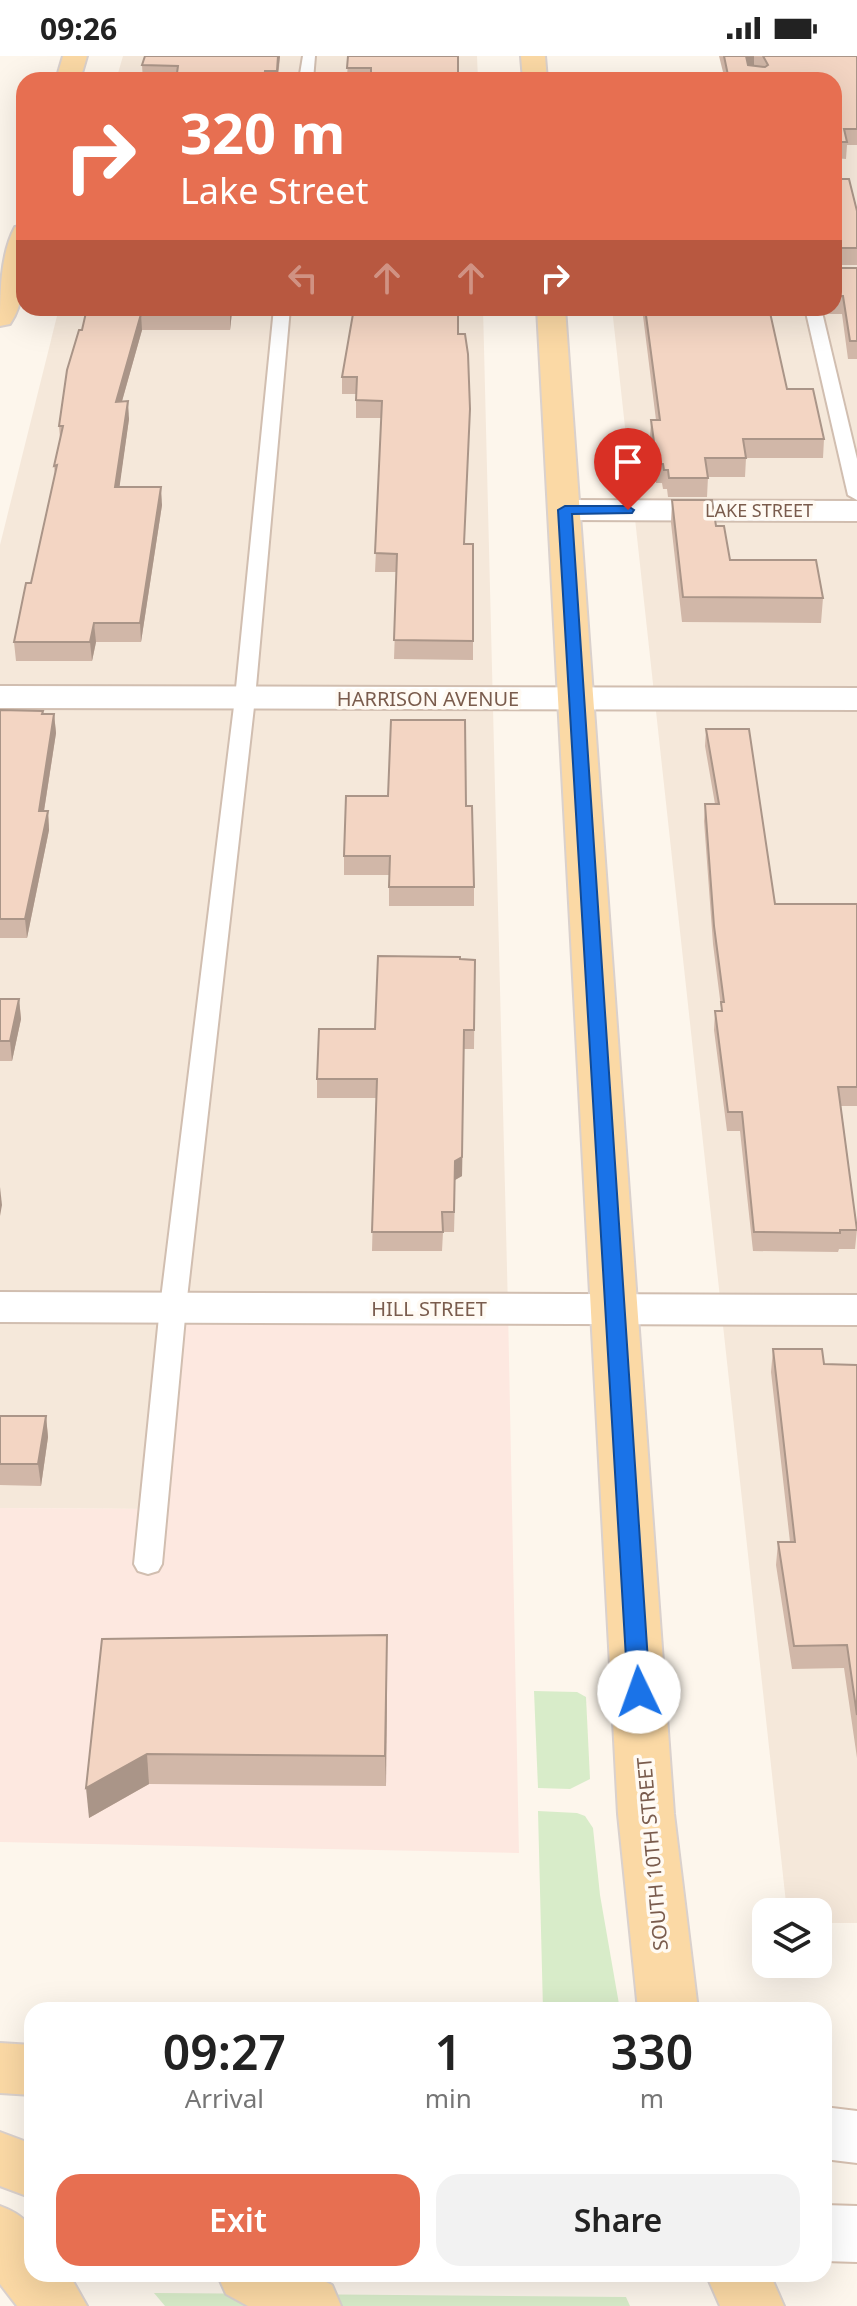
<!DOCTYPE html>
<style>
body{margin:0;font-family:"Noto Sans",sans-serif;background:#f2f2f2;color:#222;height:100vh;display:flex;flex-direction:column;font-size:30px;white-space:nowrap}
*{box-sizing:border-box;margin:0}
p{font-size:26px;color:#767676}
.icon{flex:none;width:44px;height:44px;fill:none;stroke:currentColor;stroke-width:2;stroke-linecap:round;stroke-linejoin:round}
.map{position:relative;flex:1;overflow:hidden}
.panel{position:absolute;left:24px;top:1946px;width:808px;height:280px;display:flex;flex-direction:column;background:#fff;border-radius:24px;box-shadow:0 8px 32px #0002}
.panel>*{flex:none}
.banner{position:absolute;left:16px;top:16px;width:826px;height:244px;border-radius:24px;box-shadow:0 8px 32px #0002;background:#e76f51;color:#fff;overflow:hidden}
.tools{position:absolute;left:752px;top:1842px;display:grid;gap:16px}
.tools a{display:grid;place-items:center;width:80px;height:80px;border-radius:16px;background:#fff;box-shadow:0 8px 32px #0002;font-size:40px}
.pin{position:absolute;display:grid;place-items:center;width:68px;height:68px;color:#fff;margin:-82px -34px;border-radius:50% 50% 50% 0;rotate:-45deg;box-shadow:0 0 8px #0007}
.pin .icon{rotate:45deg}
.me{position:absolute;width:88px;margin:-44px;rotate:357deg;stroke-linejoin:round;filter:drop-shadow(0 0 6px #0008)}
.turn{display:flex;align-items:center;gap:28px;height:168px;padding:0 32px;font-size:36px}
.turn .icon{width:104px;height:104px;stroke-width:2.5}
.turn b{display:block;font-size:56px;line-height:68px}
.lanes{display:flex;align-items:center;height:76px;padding:0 32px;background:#0003;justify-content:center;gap:40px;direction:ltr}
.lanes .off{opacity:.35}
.eta{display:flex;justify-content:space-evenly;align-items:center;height:136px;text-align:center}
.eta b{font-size:48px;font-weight:600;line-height:56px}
.action{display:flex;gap:16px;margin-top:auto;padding:16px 32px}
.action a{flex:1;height:92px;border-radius:24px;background:#e76f51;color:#fff;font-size:32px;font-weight:600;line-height:92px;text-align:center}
.action a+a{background:#f2f2f2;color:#222}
.status{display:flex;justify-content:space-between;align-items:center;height:56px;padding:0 40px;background:#fff;direction:ltr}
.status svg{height:22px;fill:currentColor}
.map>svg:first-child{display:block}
.residential{fill:#f5e8da}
.commercial{fill:#fde8e0}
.green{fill:#d8ecc9}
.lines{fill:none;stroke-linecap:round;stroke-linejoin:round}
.lane-casing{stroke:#d1beb0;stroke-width:4}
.street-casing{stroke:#d1beb0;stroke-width:4}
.secondary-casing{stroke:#d6c0b0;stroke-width:4}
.primary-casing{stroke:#dad1cd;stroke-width:4}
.lane{fill:#fff;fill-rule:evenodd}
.street{fill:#fff;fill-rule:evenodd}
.secondary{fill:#fff;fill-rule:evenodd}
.primary{fill:#fbd9a5;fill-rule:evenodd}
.wall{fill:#d1b7a8}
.shaded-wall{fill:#aa9588}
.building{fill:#f3d5c3;stroke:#aa9588;stroke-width:2}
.route{fill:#1a73e8;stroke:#114b97;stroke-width:2}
.labels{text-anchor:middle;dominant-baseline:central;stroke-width:7;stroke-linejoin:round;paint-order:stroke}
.far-street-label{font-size:18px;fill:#7a5c4d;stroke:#fffaf3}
.street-label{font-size:20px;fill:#7a5c4d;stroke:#fffaf3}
</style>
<div class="status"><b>09:26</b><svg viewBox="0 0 49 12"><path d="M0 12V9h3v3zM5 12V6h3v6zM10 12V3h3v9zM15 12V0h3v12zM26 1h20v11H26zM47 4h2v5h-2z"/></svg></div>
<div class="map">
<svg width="857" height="2250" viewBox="0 0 857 2250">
<rect width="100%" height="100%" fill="#fdf6ec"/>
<!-- residential -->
<g class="residential">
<polygon points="123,0 477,0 478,24 116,24"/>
<polygon points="834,43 857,43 857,1867 818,1867 818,1856 787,1856 612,252 834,252"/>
<polygon points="59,252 483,252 508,1253 154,1453 0,1452 0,489"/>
</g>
<!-- commercial -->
<polygon class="commercial" points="173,1251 508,1253 519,1797 0,1786 0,1452 154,1453"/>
<!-- green -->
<g class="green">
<polygon points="534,1635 577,1636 586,1641 590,1723 570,1733 538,1732"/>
<polygon points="538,1755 577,1757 585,1760 593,1772 600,1839 620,1954 543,1954"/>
<polygon points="154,2237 626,2241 630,2250 165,2250"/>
</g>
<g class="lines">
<defs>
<g id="lane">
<polygon points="303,0 315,0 313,24 299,24"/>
<polygon points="274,252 290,252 255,642 186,1251 162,1508 158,1515 148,1518 138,1515 134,1508 160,1251 235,642"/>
<polygon points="805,252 821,252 857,403 857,444 848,439"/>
</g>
<g id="street">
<polygon points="565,444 857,445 857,465 565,464 554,461 549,454 554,447"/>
<polygon points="0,630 857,632 857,654 0,652"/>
<polygon points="0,1236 857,1239 857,1269 0,1266"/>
</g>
<g id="secondary">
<polygon points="824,2051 857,2055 857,2107 824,2103"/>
<polygon points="824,2149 857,2150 857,2206 824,2205"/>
</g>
<g id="primary">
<polygon points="63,0 87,0 80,24 56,24"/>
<polygon points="521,0 545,0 547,24 523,24"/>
<path d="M24 169C24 201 29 241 10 268L0 270C0 239 0 199 15 171Z"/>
<polygon points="537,252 565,252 674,1758 698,1954 638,1954 618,1758"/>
<polygon points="0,1987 32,1989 32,2039 0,2037"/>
<polygon points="0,2076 32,2088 32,2142 0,2130"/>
<path d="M0 2150C40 2165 32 2180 32 2218H69L87 2250H17L0 2228Z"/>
<polygon points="217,2218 310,2218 332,2229 341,2250 248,2250 226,2238"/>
<polygon points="706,2218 770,2218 784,2250 720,2250"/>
</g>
</defs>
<!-- lane casing -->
<use href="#lane" class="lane-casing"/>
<!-- street casing -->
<use href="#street" class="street-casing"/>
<!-- secondary casing -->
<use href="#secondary" class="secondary-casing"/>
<!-- primary casing -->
<use href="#primary" class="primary-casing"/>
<!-- lane -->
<use href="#lane" class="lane"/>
<!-- street -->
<use href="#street" class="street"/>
<!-- secondary -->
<use href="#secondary" class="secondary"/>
<!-- primary -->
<use href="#primary" class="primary"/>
</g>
<!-- wall -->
<g class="wall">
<polygon points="280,0 278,24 143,24 142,9"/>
<polygon points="348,0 458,24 347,24"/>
<polygon points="719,0 857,0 857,89 847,89 846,103 834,102 834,24 725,24"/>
<polygon points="834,123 857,155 857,209 834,209"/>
<polygon points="834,212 857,212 857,303 848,303 842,258 826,258 824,252 834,252"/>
<polygon points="87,252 271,252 241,252 240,256 232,256 230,274 142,274 122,345 129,363 119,431 162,449 141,586 96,586 92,605 16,605 14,586 31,527 55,418 54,410 60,382 59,370"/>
<polygon points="293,252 458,252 465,488 473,488 473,604 394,603 397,516 375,516 382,362 356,362 356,338 342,338 342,321 354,252"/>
<polygon points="642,252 804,252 803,258 770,257 787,333 824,383 823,402 746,402 745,421 708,421 707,441 668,441 667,433 663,433 662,427 656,427 650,382 651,364 656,364"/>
<polygon points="672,444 716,470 730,504 823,542 821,567 682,566 671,467"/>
<polygon points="0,654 43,655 44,658 54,658 56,677 44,755 48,755 49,774 27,882 0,882"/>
<polygon points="706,673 775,848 857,848 857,1050 841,1050 857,1173 855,1193 839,1193 838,1196 753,1195 740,1075 727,1075 714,974 715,955 721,955 721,951 713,888 704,765 705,748 715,748 705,690"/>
<polygon points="466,750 474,831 474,850 389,850 389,819 344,819 344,800"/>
<polygon points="460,903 475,904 474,993 464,993 462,1120 455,1124 454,1176 443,1176 442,1195 372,1195 376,1042 317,1042 317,1023 375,973"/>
<polygon points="0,943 19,943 21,963 12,1005 0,1005"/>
<polygon points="773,1293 824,1308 857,1309 857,1702 844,1612 792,1613 776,1509 778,1486 790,1486 771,1316"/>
<polygon points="0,1360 46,1360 48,1381 41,1430 0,1429"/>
<polygon points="102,1583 387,1608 386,1730 149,1728 89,1762"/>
</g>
<!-- shaded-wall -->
<g class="shaded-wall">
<polygon points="278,0 280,0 277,24 277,15"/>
<polygon points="746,0 754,0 754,10 744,16"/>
<polygon points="230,252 232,252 232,256 230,274"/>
<polygon points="141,258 142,274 117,363 116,346"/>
<polygon points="128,345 129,363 117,449 115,431"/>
<polygon points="161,431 162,449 141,586 140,567"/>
<polygon points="94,567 96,586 92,605 90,586"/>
<polygon points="54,658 56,677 41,774 39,755"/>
<polygon points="48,755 49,774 27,882 25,863"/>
<polygon points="19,943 21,963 12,1005 10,985"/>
<polygon points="464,974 462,1120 455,1124 454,1176 455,1105"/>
<polygon points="0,1131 2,1149 0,1160"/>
<polygon points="46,1360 48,1381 41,1430 38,1408"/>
<polygon points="387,1579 387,1608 386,1730 385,1700"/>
<polygon points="147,1698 149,1728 89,1762 86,1732"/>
</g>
<!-- building -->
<g class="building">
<polygon points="145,0 278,0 277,15 265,15 264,24 176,24 178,10 142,9"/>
<polygon points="348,0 458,0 458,24 371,24 371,12 347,12"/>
<polygon points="724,0 746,0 748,9 765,11 768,9 763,0 857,0 857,73 844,73 847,86 834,86 834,24 729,24"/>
<polygon points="834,123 849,123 857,155 857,192 834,192"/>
<polygon points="834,212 857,212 857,285 850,285 843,240 834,240"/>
<polygon points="87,252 230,252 229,258 141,258 116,346 128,345 115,431 161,431 140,567 94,567 90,586 14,586 26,527 31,527 57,409 54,410 63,370 59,370 67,314 79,274 82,274"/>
<polygon points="354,252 458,252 458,278 465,278 468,298 470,353 464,488 473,488 473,585 394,584 397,498 375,497 382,345 356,344 357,321 342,321"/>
<polygon points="645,252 769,252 787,333 813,333 824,383 743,383 746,402 705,402 708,422 669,422 668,414 664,414 663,408 657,408 651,364 660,364"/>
<polygon points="672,444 712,444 716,470 724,470 730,504 816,504 823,542 683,541"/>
<polygon points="0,654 43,655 42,658 54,658 39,755 48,755 25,863 0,863"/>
<polygon points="391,664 465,664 466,750 472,750 474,831 389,831 390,800 344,800 346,740 388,740"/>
<polygon points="706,673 749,673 775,848 857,848 857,1031 838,1031 857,1174 840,1174 840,1177 754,1176 742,1056 728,1056 715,955 722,955 721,946 724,946 714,870 705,748 719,748"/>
<polygon points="378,900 460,901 460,903 475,904 474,974 464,974 462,1101 455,1105 454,1156 442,1156 443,1176 372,1176 377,1023 317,1023 319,973 375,973"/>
<polygon points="0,943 19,943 10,985 0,985"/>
<polygon points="773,1293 822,1293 824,1308 857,1309 857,1659 847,1589 794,1590 778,1486 795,1486"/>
<polygon points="0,1360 46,1360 38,1408 0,1408"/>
<polygon points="387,1579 385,1700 147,1698 86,1732 102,1583"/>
</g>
<!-- route -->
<polygon class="route" points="628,450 634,454 632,457 572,458 650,1636 647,1642 639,1644 631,1642 628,1636 558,454 565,450"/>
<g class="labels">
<!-- far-street labels -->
<g class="far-street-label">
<text x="759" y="454">LAKE STREET</text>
</g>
<!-- street labels -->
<g class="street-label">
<text x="428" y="642">HARRISON AVENUE</text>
<text x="429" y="1252">HILL STREET</text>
<text transform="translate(652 1798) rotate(-95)">SOUTH 10TH STREET</text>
</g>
</g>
</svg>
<div class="tools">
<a><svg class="icon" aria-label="layers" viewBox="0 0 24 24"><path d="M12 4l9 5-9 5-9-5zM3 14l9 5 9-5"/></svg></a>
</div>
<div class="pin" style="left:628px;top:454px;background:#d93025"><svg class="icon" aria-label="arrive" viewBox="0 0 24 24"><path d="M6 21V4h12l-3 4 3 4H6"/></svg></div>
<svg class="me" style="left:639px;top:1636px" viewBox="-20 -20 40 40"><circle r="19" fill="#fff"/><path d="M0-13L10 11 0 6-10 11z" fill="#1a73e8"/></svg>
<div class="banner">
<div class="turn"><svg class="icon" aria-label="right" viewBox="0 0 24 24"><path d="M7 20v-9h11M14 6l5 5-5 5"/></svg><div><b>320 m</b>Lake Street</div></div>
<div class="lanes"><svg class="icon off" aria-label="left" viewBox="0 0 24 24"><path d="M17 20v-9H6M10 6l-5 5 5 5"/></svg><svg class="icon off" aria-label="ahead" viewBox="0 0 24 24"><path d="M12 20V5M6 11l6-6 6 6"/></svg><svg class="icon off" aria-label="ahead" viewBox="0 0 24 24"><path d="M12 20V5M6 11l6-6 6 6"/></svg><svg class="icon" aria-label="right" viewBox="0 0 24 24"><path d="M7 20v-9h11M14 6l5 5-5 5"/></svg></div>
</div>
<section class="panel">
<div class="eta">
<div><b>09:27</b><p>Arrival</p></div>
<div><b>1</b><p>min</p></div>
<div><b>330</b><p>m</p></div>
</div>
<div class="action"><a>Exit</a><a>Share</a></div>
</section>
</div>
